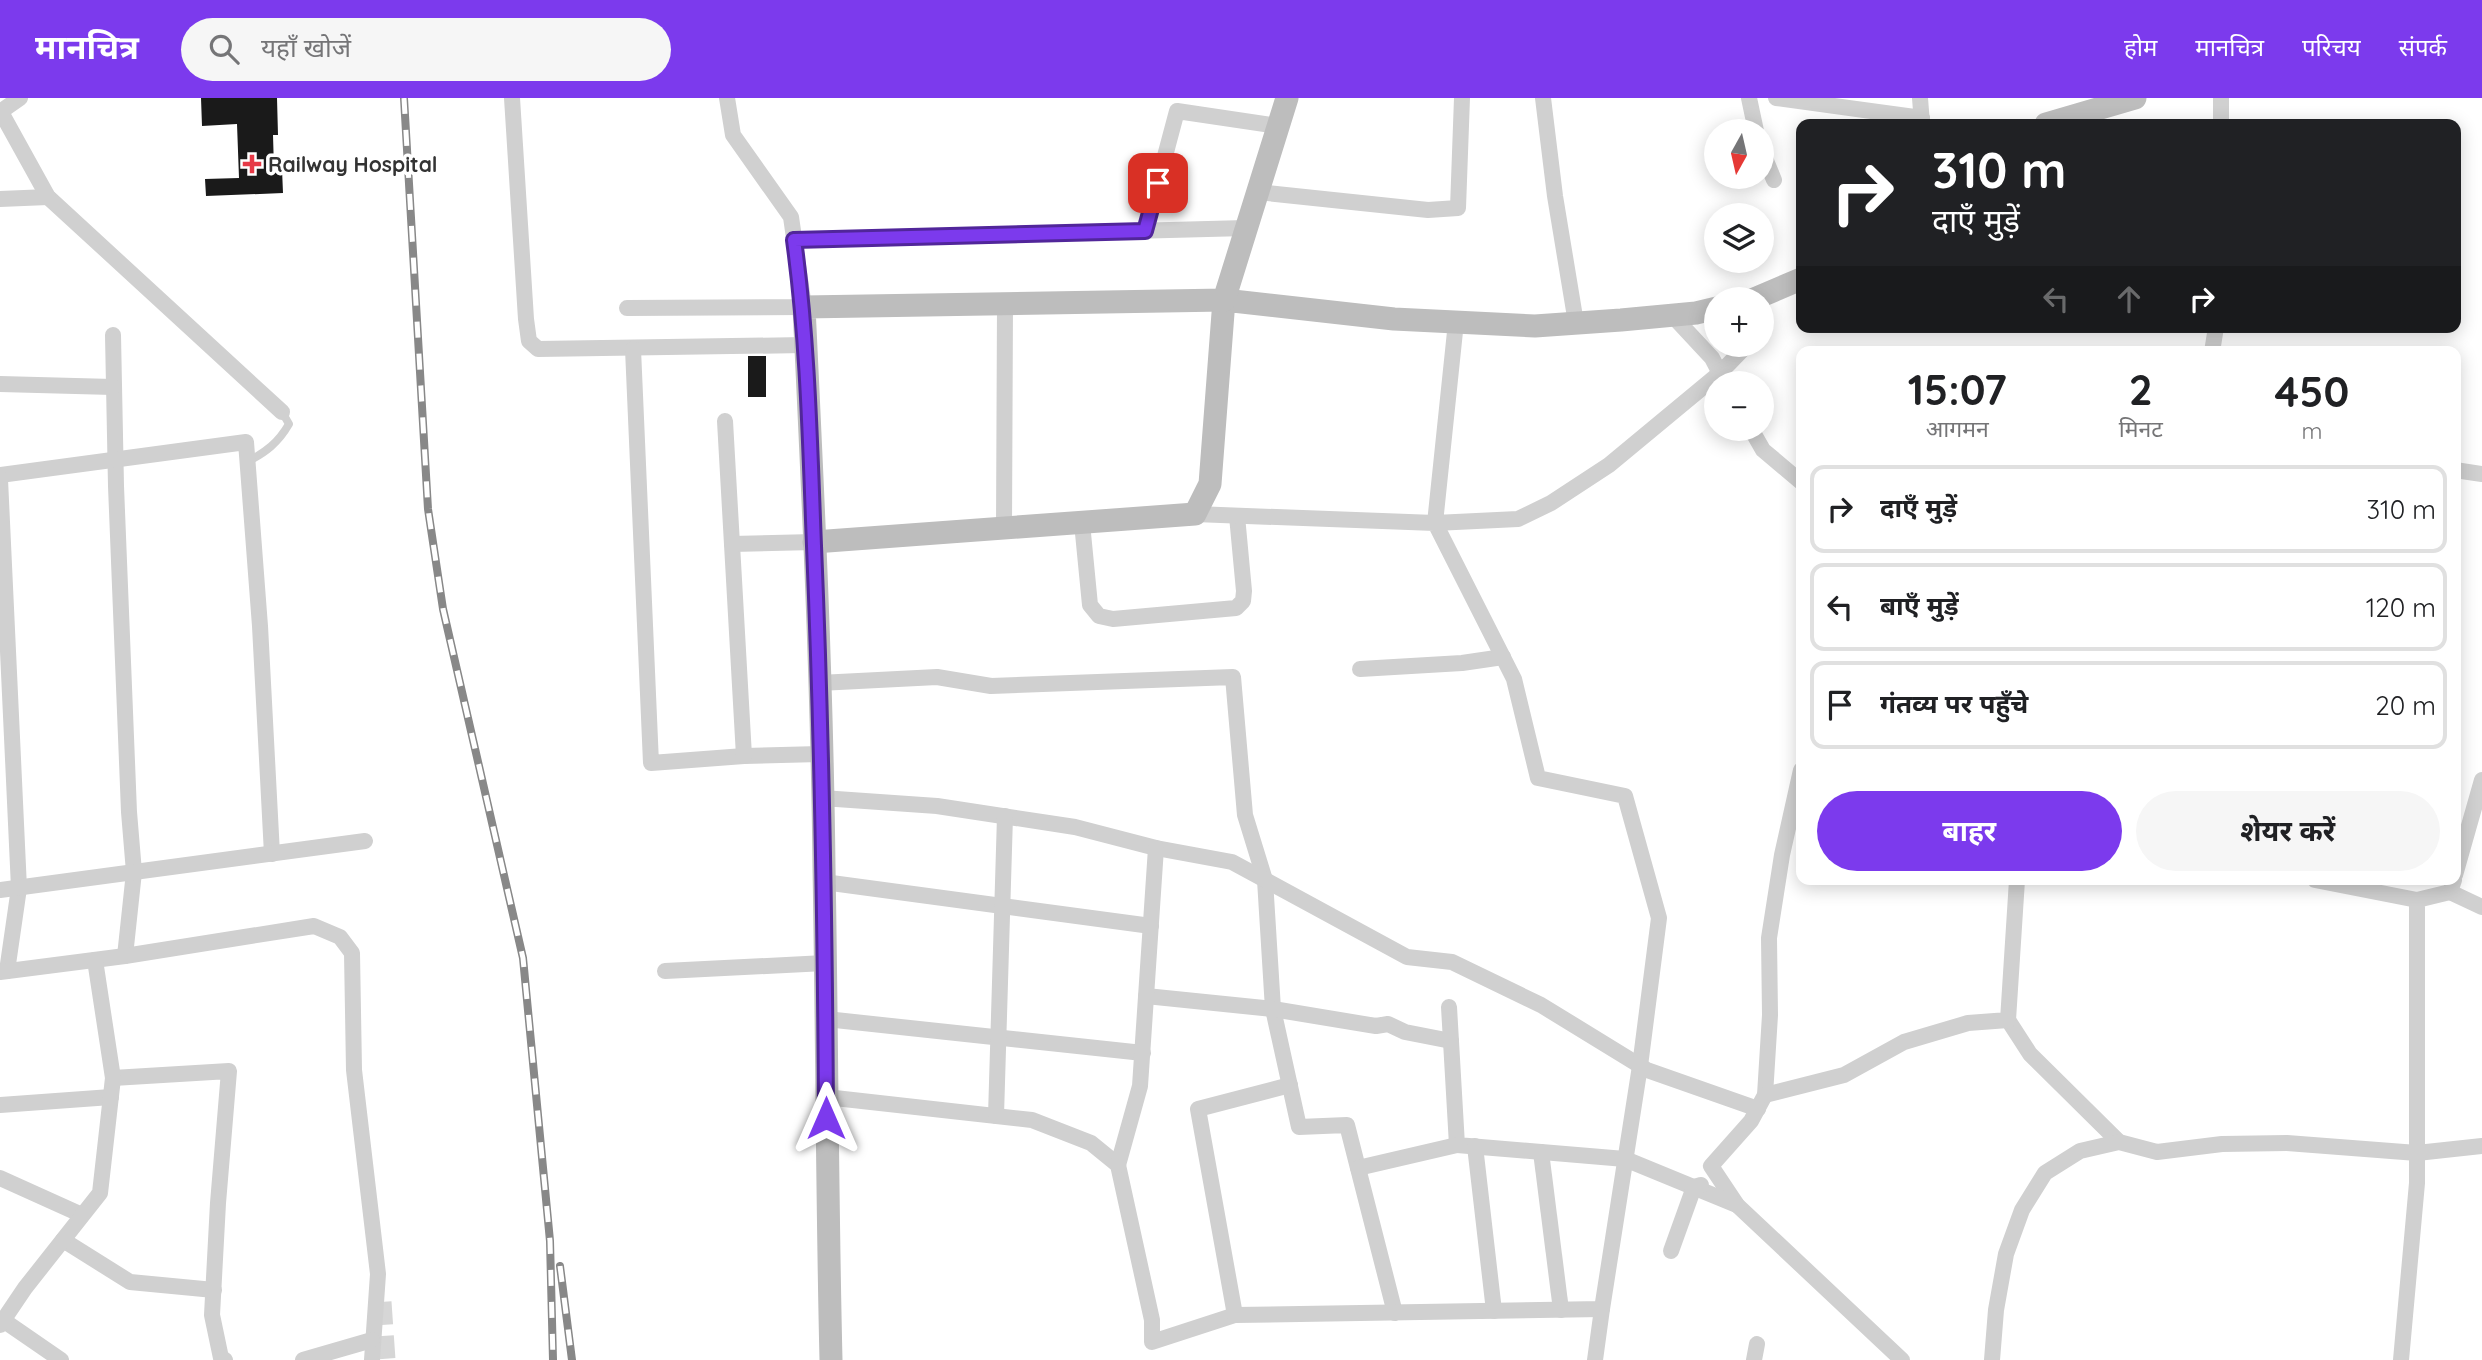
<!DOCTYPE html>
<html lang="hi">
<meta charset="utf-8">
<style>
body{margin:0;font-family:Quicksand,"Noto Sans Devanagari",sans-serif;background:#f6f6f6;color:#202124;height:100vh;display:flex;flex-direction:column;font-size:26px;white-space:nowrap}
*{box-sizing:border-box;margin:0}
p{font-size:23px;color:#757577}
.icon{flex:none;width:38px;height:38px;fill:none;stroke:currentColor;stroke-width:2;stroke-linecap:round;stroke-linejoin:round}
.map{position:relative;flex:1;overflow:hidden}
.drawer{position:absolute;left:1796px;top:248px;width:665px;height:539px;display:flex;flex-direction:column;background:#fff;border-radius:14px;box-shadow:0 4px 18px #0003}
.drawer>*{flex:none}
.top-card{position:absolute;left:1796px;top:21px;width:665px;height:214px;border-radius:14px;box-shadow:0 4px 18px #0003;background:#202124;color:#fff;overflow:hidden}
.needle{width:46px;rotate:188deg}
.buttons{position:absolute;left:1704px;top:21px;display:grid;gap:14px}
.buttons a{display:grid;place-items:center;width:70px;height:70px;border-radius:50%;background:#fff;box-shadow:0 4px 18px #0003;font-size:35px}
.pin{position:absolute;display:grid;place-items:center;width:60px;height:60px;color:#fff;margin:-30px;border-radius:14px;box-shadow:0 4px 10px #0006}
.me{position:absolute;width:77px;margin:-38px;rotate:0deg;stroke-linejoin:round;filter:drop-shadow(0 0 5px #0008)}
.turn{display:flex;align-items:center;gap:24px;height:147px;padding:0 21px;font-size:32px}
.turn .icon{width:91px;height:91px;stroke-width:2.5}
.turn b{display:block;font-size:49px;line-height:60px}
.lanes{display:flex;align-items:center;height:66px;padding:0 21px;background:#0003;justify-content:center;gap:35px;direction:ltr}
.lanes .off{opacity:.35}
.eta{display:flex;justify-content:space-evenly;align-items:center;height:119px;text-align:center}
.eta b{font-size:42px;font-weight:700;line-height:49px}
.action{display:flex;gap:14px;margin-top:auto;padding:14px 21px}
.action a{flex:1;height:80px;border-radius:42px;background:#7c3aed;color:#fff;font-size:28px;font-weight:700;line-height:80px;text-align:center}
.action a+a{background:#f6f6f6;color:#202124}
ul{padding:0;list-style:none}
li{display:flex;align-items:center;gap:21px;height:88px;margin:0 14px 10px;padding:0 7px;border:4px solid #e0e0e0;border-radius:14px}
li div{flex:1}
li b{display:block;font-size:26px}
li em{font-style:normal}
header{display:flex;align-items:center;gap:42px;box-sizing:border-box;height:98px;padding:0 35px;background:#7c3aed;color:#fff}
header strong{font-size:33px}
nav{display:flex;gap:38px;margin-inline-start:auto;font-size:24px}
.search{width:490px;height:63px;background:#f6f6f6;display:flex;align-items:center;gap:18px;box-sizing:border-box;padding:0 24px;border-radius:38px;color:#757577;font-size:26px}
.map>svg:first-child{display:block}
.building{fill:#1a1a1a}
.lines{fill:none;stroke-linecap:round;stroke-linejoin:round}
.secondary-tunnel{stroke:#d6d6d6;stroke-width:23;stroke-dasharray:23 11;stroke-linecap:butt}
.lane{stroke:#d0d0d0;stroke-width:8}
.street{stroke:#d0d0d0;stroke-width:16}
.secondary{stroke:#bdbdbd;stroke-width:23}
.rail-casing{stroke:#888;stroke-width:8}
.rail{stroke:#fff;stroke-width:5;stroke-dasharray:16;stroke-linecap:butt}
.route-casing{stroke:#51269a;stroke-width:18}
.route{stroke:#7c3aed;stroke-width:12}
.poi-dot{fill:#e63946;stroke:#fff;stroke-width:2.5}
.labels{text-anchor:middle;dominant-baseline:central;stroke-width:7;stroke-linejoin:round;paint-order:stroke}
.poi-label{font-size:21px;font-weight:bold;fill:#333;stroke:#fff;text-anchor:start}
</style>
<header>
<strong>मानचित्र</strong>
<div class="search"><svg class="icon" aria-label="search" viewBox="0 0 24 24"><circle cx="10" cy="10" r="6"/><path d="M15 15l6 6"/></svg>यहाँ खोजें</div>
<nav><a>होम</a><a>मानचित्र</a><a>परिचय</a><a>संपर्क</a></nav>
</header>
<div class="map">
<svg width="2482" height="1262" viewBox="0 0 2482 1262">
<rect width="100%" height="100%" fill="#fff"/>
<!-- building -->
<g class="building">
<polygon points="201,0 277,0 278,37 273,37 274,71 282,71 283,95 206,98 205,81 239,80 237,26 202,28"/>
<rect x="748" y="258" width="18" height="41"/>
</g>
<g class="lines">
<!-- secondary-tunnel -->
<polyline class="secondary-tunnel" points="380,1204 384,1262"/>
<!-- lane -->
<path class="lane" d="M247 364C266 354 278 345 289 326L282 314"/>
<!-- street -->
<g class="street">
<polyline points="512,0 526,221 529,243 538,251 805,247"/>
<polyline points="1543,0 1555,98 1576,225"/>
<polyline points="1749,0 1756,33"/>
<polyline points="1776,0 1922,20"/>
<polyline points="1920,0 1922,26"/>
<polyline points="2221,0 2221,26"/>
<polyline points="0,14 20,0"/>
<polyline points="1,14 48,99 282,314"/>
<polyline points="1762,53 1774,82"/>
<polyline points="1257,94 1428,112 1458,110 1462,0"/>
<polyline points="0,101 48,99"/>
<polyline points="1145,133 1177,13 1278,28"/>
<polyline points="795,142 1246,130"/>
<polyline points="627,210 804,209 791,119 733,37 727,0"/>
<polyline points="1672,217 1712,260 1725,285"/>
<polyline points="1456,224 1435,425 1518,421 1551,405 1609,367 1720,275 1747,247"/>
<polyline points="113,237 116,388 129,714 134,774 125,858"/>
<polyline points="633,251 651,665 744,658 820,656"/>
<polyline points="2212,254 2216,229"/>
<polyline points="0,286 113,289"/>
<polyline points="725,323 744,658"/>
<polyline points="1751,331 1763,352 1801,384"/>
<polyline points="2455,372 2482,376"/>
<polyline points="0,377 246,344 260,528 272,756"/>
<polyline points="0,381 19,790 7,873"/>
<polyline points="1082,425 1090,507 1099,518 1113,521 1236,510 1243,503 1244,493 1237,418"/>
<polyline points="1004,430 1005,206"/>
<polyline points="732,446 814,444"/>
<polyline points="1360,571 1462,565 1503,559"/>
<polyline points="819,585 937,579 991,588 1233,579 1245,717 1265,782 1273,911 1299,1029 1347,1027 1395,1215"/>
<polyline points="1801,672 1782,757 1769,840 1770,917 1765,997 1751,1023 1711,1068 1737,1107 1902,1262"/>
<polyline points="822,700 937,708 1075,729 1156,750 1232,764 1407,859 1452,864 1541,907 1647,972 1758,1011"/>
<polyline points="2455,777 2482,682"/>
<polyline points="2315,782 2417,802"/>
<polyline points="824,784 1151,828"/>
<polyline points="0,792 365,743"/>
<polyline points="2450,794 2482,809"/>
<polyline points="665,873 825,865"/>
<polyline points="0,874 125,858 314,828 340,839 352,855 354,972 378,1176 372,1262"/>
<polyline points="1146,898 1273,911 1376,928 1388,926 1405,934 1451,943"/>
<polyline points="1449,909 1457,1047 1625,1061 1737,1107"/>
<polyline points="826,921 1143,955"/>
<polyline points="2008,922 2030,956 2119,1044"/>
<polyline points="113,980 229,973 218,1105 212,1217 221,1260 225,1262"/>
<polyline points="1765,997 1844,977 1904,944 1968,925 2008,922 2017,782"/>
<polyline points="826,999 1032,1022 1091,1045 1118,1067 1152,1222 1152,1244 1235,1217 1602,1211 1640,968 1659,820 1625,698 1538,680 1514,581 1435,425 1195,416"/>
<polyline points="0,1007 111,999"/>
<polyline points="996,1018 1005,718"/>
<polyline points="1475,1048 1494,1213"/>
<polyline points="1541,1054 1561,1212"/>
<polyline points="1118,1067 1140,988 1156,750"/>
<polyline points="1358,1070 1457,1047"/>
<polyline points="0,1080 82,1117"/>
<polyline points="63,1142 130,1184 214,1192"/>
<polyline points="1671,1153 1694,1089 1701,1087"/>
<polyline points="1235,1217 1198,1011 1290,987"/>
<polyline points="3,1222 61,1262"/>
<polyline points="0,1227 25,1190 100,1095 113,980 95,862"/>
<polyline points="303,1262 372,1242"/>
<polyline points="1595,1262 1602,1211"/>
<polyline points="1754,1262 1757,1246"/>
<polyline points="1992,1262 1996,1212 2006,1156 2022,1112 2045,1075 2080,1053 2119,1044 2157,1054 2222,1046 2287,1045 2417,1055 2482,1048"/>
<polyline points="2401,1262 2417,1085 2417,802 2450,794 2454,782"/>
</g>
<!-- secondary -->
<g class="secondary">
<polyline points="2046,26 2135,0"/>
<polyline points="1754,201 1801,181"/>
<polyline points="814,444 1195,416 1210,386 1224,202 1394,221 1535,228 1621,222 1696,215 1717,210"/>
<path d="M831 1262C827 1098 827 934 824 770 822 583 813 396 804 209L1224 202 1287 0"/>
</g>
<defs>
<g id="rail">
<polyline points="404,0 428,411 443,511 523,860 550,1143 553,1262"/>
<polyline points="560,1168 572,1262"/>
</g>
</defs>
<!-- rail casing -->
<use href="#rail" class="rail-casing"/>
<!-- rail -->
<use href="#rail" class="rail"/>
</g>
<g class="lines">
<defs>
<path id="route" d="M826 1020C825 829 822 639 814 448 810 346 808 244 794 142L1145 133 1158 85"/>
</defs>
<!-- route casing -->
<use href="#route" class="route-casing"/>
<!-- route -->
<use href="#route" class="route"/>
</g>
<!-- markers -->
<path class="poi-dot" d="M248.5 55.5h7v7h7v7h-7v7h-7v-7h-7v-7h7z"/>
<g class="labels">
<!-- poi labels -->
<g class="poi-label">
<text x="268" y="66">Railway Hospital</text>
</g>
</g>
</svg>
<div class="buttons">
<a><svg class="needle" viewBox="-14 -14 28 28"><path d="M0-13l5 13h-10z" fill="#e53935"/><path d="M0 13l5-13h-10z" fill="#757577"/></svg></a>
<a><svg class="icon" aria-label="layers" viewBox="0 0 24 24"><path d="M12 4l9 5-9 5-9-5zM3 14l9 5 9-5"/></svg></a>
<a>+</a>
<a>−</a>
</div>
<div class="pin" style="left:1158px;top:85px;background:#d93025"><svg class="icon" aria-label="arrive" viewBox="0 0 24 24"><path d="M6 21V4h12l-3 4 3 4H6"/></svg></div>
<svg class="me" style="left:826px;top:1020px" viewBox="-20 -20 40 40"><path d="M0-17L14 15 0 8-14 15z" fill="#7c3aed" stroke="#fff" stroke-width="4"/></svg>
<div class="top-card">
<div class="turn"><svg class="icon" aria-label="right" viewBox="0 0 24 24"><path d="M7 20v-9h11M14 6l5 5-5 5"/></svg><div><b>310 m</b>दाएँ मुड़ें</div></div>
<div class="lanes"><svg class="icon off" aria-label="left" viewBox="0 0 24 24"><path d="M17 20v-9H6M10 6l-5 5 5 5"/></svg><svg class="icon off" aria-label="ahead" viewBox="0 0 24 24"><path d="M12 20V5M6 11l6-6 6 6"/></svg><svg class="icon" aria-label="right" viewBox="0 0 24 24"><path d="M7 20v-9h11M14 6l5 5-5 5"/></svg></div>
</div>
<section class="drawer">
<div class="eta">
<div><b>15:07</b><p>आगमन</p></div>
<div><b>2</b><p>मिनट</p></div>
<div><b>450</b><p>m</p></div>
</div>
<ul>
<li><svg class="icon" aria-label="right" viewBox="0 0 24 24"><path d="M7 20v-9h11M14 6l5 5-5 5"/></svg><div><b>दाएँ मुड़ें</b></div><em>310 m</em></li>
<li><svg class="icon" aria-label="left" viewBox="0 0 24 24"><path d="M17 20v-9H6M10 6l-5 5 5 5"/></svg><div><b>बाएँ मुड़ें</b></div><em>120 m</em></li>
<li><svg class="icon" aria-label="arrive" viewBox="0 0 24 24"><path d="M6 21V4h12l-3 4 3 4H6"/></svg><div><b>गंतव्य पर पहुँचे</b></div><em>20 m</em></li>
</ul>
<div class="action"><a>बाहर</a><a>शेयर करें</a></div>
</section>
</div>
